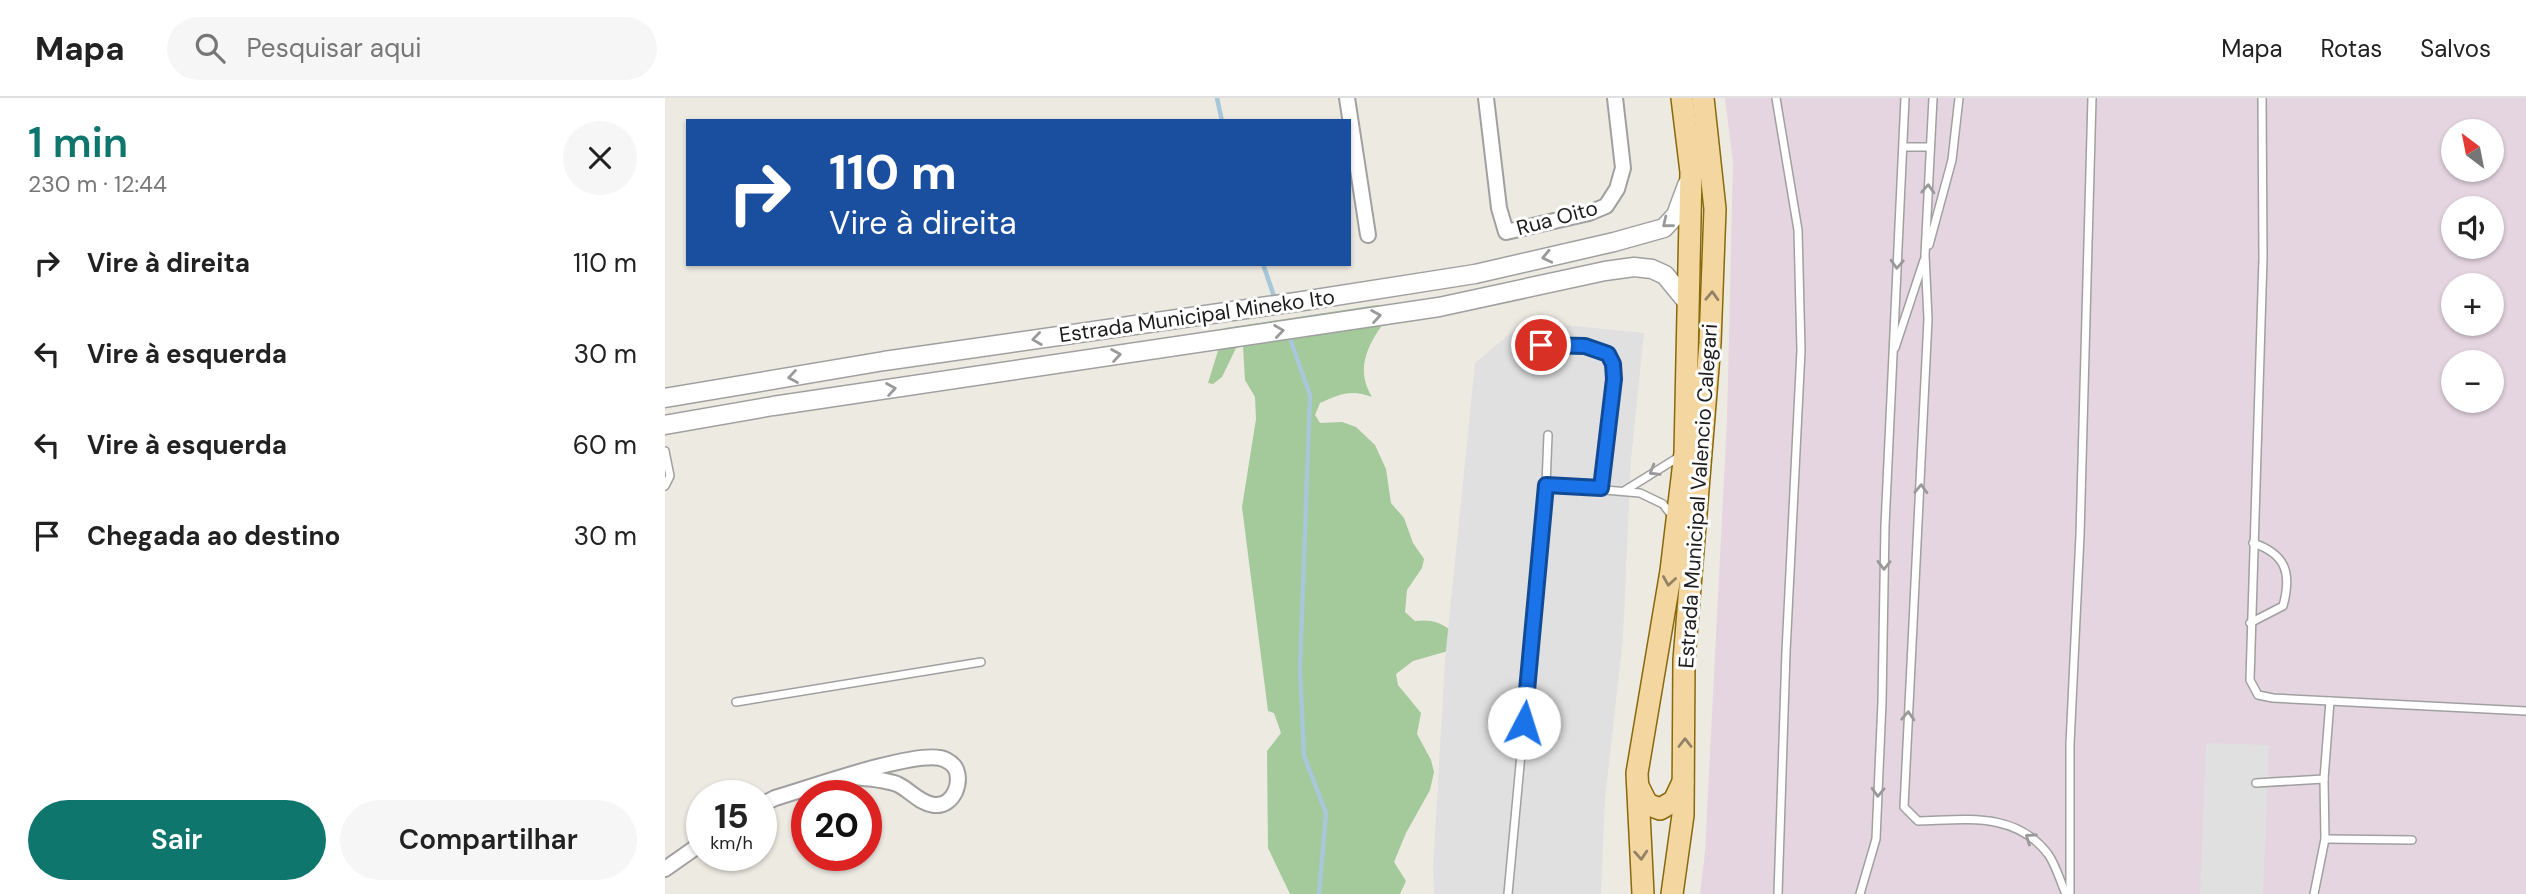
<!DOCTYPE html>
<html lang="pt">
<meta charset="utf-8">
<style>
body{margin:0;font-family:"DM Sans",sans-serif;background:#f6f6f6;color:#222;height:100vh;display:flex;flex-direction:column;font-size:26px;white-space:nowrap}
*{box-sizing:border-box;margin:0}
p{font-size:23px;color:#767676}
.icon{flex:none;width:38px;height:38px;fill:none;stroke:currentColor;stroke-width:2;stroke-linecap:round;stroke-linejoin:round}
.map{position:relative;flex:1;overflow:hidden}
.drawer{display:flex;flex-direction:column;background:#fff;width:665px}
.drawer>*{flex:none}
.guide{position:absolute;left:21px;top:21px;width:665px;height:147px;border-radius:0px;box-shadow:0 2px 5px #0004;background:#1a4fa0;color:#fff;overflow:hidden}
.needle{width:46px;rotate:328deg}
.buttons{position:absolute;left:1776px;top:21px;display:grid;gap:14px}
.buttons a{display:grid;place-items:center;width:63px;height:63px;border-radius:50%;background:#fff;box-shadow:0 2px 5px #0004;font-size:35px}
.speed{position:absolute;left:21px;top:682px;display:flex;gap:14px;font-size:35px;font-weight:700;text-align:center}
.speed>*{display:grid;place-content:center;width:91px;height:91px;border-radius:50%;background:#fff;box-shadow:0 2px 5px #0004;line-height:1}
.speed small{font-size:18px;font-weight:400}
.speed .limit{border:10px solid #d22;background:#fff;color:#111}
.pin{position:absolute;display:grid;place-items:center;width:60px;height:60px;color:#fff;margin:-30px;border:4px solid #fff;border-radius:50%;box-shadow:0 2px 7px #0007}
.me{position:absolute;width:77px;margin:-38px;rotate:5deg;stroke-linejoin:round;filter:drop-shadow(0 0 5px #0008)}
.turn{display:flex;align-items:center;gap:24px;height:147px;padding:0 28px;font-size:32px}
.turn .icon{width:91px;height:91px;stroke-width:2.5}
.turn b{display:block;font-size:49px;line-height:60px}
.round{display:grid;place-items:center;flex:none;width:74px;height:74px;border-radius:37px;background:#f6f6f6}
.summary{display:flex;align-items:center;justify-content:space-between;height:119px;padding:0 28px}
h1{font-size:42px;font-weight:600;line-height:52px;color:#0f766e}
.action{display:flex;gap:14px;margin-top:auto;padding:14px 28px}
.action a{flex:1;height:80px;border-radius:42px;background:#0f766e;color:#fff;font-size:28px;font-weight:600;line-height:80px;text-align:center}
.action a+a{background:#f6f6f6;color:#222}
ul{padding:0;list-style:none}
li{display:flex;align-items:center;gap:21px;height:91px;padding:0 28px}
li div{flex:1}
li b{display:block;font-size:26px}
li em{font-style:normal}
header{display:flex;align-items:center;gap:42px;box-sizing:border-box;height:98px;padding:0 35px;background:#fff;border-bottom:2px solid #e0e0e0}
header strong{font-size:33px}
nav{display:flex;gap:38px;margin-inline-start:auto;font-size:24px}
.search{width:490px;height:63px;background:#f6f6f6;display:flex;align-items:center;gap:18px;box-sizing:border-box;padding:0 24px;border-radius:38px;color:#767676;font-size:26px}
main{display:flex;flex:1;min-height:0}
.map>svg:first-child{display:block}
.industrial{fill:#e5d5e1;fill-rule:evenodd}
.forest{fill:#a4c99a}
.parking{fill:#e0e0e0}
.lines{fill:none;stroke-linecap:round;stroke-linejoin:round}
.stream{stroke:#a6c8d8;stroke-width:4.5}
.service-casing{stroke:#a0a0a0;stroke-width:10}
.minor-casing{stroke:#a0a0a0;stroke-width:18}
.tertiary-casing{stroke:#a0a0a0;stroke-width:21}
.primary-casing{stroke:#89690b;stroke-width:24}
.service{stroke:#fff;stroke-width:7}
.minor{stroke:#fff;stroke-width:14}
.tertiary{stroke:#fff;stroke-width:18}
.primary{stroke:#f4d6a0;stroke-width:21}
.oneway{stroke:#999}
.oneway2{stroke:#938265}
.route-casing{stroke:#114b97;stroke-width:18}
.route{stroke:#1a73e8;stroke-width:12}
.labels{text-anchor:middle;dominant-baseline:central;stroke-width:6;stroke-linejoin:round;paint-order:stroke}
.street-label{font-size:21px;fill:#1c1c1c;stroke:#fff}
</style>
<header>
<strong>Mapa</strong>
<div class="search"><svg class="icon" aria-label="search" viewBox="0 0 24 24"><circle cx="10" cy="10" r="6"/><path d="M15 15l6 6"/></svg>Pesquisar aqui</div>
<nav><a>Mapa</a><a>Rotas</a><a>Salvos</a></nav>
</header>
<main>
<section class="drawer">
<div class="summary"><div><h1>1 min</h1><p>230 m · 12:44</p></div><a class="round"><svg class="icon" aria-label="close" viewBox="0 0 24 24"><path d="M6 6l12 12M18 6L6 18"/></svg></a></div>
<ul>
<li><svg class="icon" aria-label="right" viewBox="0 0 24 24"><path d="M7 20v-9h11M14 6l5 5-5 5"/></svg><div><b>Vire à direita</b></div><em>110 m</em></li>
<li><svg class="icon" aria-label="left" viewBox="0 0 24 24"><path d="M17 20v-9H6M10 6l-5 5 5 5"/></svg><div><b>Vire à esquerda</b></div><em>30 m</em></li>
<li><svg class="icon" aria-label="left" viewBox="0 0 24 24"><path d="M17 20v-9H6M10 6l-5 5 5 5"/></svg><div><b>Vire à esquerda</b></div><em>60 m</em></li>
<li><svg class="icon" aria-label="arrive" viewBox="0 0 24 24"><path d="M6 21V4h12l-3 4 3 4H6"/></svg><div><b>Chegada ao destino</b></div><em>30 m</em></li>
</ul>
<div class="action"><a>Sair</a><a>Compartilhar</a></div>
</section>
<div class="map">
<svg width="1861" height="796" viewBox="0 0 1861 796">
<rect width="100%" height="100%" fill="#edeae2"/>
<!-- industrial -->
<path class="industrial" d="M1060 0H1861V796H1035L1040 754 1062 322 1068 64ZM1788 33H1827V72H1788ZM1788 110H1827V149H1788ZM1788 187H1827V226H1788ZM1788 264H1827V303H1788Z"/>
<!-- forest -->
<path class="forest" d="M712 207 725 210V216C706 242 688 268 707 299 686 291 675 296 655 305L650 317 655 325 677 324 691 329 710 347 721 371 726 405 739 420 748 445 759 461 757 470 742 492 740 514 750 523C767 521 776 524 789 535L790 551 748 563 731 576 733 587 756 615 752 636 766 662 769 674 765 692 741 735 729 764 741 783 735 796H625L603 750 602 653 616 635 609 615 603 613 577 409 591 321 590 299 580 282 578 248 571 250 557 279 548 286 543 285 560 230Z"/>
<!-- parking -->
<g class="parking">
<polygon points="860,223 979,235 966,361 958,540 940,701 936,796 769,796 768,770 780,562 810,265"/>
<polygon points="1541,645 1604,647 1598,796 1535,796"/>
</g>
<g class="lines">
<!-- stream -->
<g class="stream">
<polyline points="552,0 557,23"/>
<polyline points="598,166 611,204"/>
<polyline points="623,235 645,297 635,570 639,658 661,715 654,796"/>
</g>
<defs>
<g id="service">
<polyline points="1111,0 1133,132 1136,252 1121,554 1113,796"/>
<path d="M1268 0 1260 157 1263 221 1239 709 1253 723C1301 722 1350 713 1383 756 1391 767 1395 783 1401 796"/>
<polyline points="1597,0 1598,160 1585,582 1593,597 1608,600 1665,603"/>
<polyline points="1239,49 1265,49"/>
<polyline points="1264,147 1287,62 1294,0"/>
<polyline points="876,247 920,248 943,256 948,266 949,281 936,390"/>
<polyline points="1230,250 1259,162"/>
<polyline points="0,353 5,378 0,388"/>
<polyline points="881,387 975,395 998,406 1007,418"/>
<polyline points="959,393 1017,357"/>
<path d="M1585 525 1618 508C1627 475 1621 456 1588 445"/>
<polyline points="71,604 316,564"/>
<polyline points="1591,685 1659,681"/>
<polyline points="1660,741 1747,742"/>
<polyline points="843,796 881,387 883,337"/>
<polyline points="1195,796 1211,741 1217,604 1220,428 1240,0"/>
<polyline points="1405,796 1405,646 1415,437 1427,0"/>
<polyline points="1649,796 1660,741 1659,681 1665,603 1861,613"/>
</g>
<g id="minor">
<polyline points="682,0 703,137"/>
<polyline points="821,0 834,110 841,134 924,115 941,108 952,91 958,70 950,0"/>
<path d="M96 707 110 700C144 690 245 654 275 660 281 661 285 664 289 668 299 682 289 709 269 707 254 705 245 692 232 686 217 681 200 680 185 679"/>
<polyline points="0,771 37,745"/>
</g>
<g id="tertiary">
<polyline points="0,300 219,263 638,203 810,176 949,144 999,130 1011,117 1022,87"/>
<polyline points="0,327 108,308 774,209 940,173 969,169 987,171 1000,177 1023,205"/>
</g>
<g id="primary">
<polyline points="973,688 982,706 995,711 1009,703 1018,684"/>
<polyline points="978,796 972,675 1006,473 1020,355 1026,74 1017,0"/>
<polyline points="1007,796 1018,717 1019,562 1045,245 1050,111 1038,0"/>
</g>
</defs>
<!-- service casing -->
<use href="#service" class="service-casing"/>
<!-- minor casing -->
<use href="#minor" class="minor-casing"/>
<!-- tertiary casing -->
<use href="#tertiary" class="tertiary-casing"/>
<!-- primary casing -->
<use href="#primary" class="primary-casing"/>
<!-- service -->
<use href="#service" class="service"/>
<!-- minor -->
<use href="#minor" class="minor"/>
<!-- tertiary -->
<use href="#tertiary" class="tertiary"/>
<!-- primary -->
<use href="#primary" class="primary"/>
</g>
<!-- one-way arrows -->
<defs><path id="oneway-chevron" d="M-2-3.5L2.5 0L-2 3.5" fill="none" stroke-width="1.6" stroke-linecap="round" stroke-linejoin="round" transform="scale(1.75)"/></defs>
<g class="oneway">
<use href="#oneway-chevron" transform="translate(1263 91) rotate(-87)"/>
<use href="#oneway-chevron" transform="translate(1002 125) rotate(141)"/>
<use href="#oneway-chevron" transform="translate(882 159) rotate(167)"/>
<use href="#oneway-chevron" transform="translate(1232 166) rotate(93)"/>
<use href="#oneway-chevron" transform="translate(711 218) rotate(-9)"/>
<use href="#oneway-chevron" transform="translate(614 233) rotate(-8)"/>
<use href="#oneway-chevron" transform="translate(372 241) rotate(172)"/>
<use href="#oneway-chevron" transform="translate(451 257) rotate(-9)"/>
<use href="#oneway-chevron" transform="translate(128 279) rotate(171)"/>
<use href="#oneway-chevron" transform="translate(226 291) rotate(-9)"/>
<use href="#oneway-chevron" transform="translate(989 373) rotate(149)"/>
<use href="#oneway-chevron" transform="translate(1256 391) rotate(-88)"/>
<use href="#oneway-chevron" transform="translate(1219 467) rotate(91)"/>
<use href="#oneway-chevron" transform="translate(1243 618) rotate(-87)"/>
<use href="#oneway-chevron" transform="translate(1213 694) rotate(92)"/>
<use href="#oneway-chevron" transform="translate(1365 740) rotate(-145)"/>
</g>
<g class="oneway2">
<use href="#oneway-chevron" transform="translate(1047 198) rotate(-88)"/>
<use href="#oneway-chevron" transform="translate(1004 483) rotate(99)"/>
<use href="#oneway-chevron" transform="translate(1020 645) rotate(-90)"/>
<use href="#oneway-chevron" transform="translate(976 757) rotate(86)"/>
</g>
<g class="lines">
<defs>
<polyline id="route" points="859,625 881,387 936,390 949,281 948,266 943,256 920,248 876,247"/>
</defs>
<!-- route casing -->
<use href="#route" class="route-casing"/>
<!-- route -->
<use href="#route" class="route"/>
</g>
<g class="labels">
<!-- street labels -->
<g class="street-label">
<text transform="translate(892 120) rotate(-15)">Rua Oito</text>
<text transform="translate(532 218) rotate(-8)">Estrada Municipal Mineko Ito</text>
<text transform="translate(1033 398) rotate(-86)">Estrada Municipal Valencio Calegari</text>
</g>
</g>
</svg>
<div class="buttons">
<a><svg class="needle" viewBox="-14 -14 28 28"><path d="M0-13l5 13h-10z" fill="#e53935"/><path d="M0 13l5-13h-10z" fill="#767676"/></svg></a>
<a><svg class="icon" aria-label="sound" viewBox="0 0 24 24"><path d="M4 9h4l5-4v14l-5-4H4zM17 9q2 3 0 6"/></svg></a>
<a>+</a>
<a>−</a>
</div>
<div class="speed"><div>15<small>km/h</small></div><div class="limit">20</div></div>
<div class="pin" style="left:876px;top:247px;background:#d93025"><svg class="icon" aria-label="arrive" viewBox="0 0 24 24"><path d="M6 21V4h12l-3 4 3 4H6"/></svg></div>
<svg class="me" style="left:859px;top:625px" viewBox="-20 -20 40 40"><circle r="19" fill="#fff"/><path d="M0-13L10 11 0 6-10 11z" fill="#1a73e8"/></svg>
<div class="guide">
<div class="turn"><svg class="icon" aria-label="right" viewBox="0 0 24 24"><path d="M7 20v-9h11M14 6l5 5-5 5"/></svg><div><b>110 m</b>Vire à direita</div></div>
</div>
</div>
</main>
